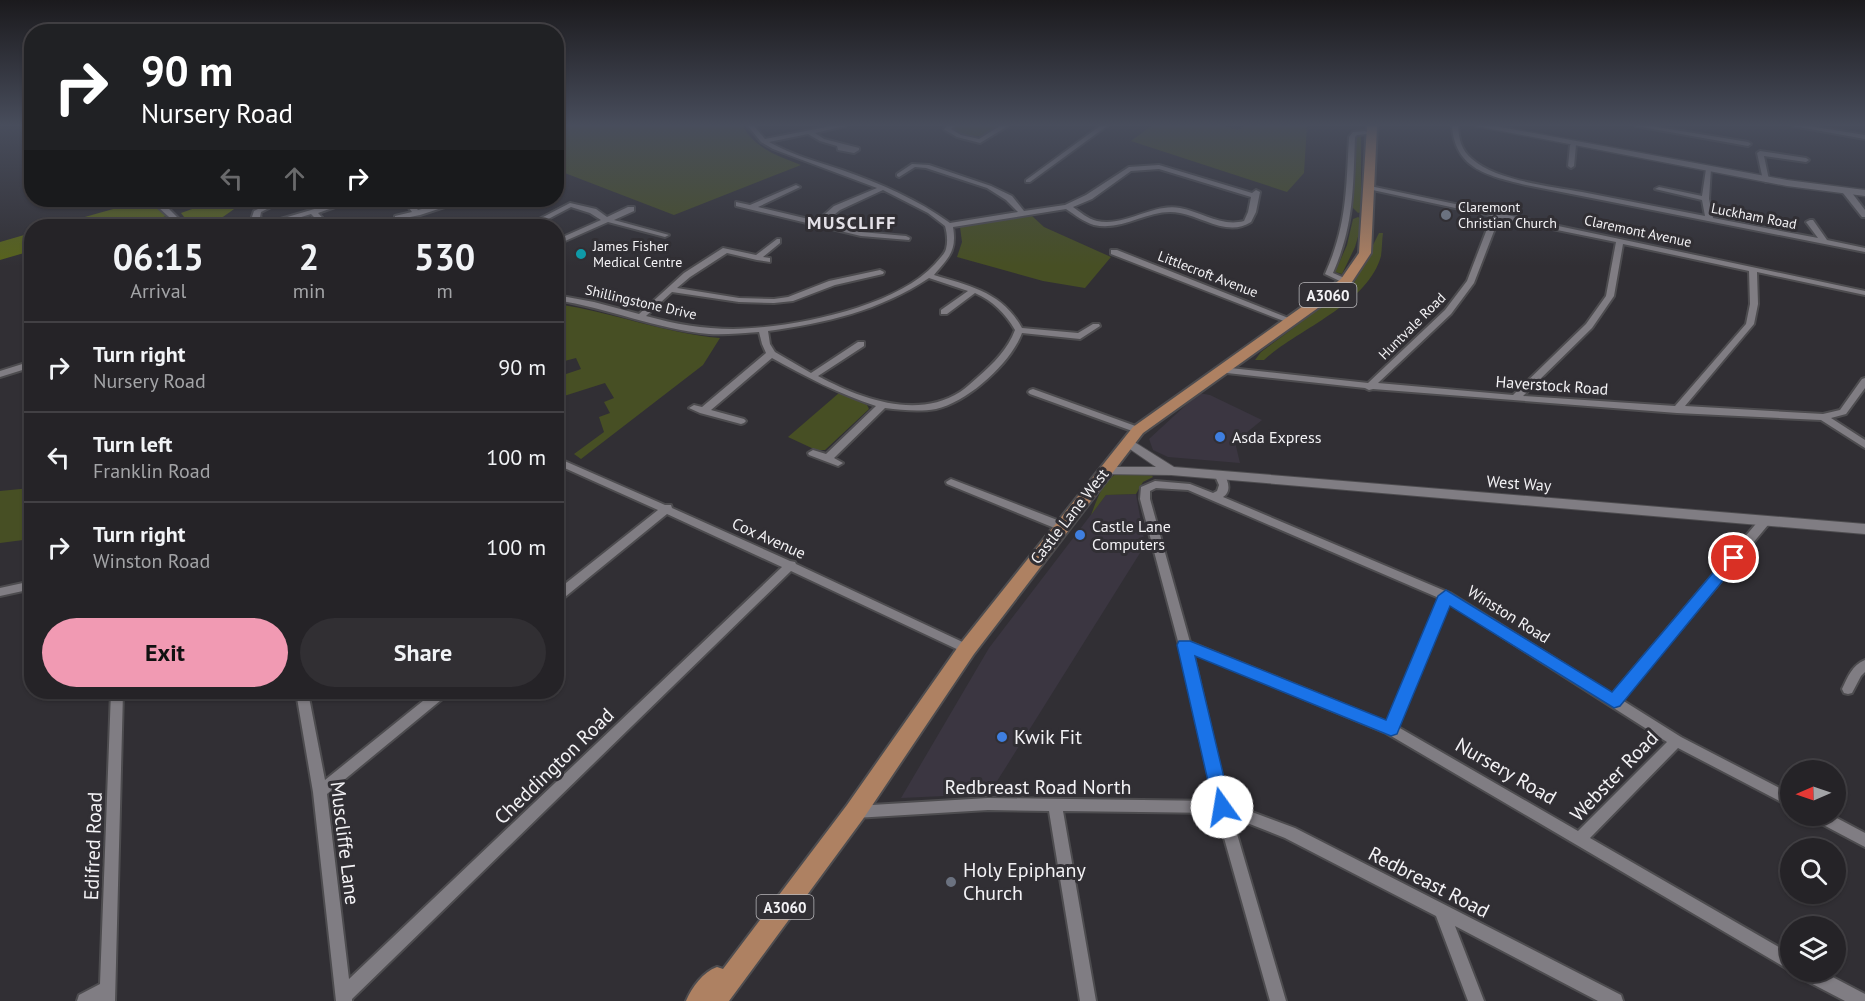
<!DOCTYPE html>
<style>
body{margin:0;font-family:"PT Sans",sans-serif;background:#312f33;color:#f1f3f6;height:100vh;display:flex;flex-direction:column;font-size:22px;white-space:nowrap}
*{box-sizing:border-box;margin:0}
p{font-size:20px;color:#a3a4a7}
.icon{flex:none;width:33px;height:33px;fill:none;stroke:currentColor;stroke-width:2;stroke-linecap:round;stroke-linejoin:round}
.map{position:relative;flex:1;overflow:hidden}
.side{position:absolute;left:24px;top:219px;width:540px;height:480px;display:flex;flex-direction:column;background:#252327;border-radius:24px;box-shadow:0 2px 4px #0004,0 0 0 2px #424044}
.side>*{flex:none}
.guide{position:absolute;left:24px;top:24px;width:540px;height:183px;border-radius:24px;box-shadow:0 2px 4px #0004,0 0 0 2px #424044;background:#202124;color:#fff;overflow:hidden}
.needle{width:39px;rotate:268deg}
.fabs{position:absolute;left:1780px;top:760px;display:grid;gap:12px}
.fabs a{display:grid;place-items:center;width:66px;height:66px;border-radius:50%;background:#252327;box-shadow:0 2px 4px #0004,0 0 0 2px #424044;font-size:30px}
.pin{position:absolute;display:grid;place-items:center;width:51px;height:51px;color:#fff;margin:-26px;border:3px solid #fff;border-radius:50%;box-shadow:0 2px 6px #0007}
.me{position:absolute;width:66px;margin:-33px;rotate:347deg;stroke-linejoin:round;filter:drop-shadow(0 0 4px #0008)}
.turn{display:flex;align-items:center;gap:21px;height:126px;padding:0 18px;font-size:27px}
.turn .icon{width:78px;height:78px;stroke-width:2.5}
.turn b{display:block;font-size:42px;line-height:51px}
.lanes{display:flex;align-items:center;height:57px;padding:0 18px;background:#0003;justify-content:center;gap:30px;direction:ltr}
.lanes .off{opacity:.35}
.eta{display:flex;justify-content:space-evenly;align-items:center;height:102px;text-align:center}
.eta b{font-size:36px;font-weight:600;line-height:42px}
.cta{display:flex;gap:12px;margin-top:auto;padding:12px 18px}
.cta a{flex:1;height:69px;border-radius:36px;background:#f19ab3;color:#111;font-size:24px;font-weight:600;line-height:69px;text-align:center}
.cta a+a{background:#312f33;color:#f1f3f6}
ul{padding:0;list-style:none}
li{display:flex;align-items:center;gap:18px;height:90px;padding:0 18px;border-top:2px solid #424044}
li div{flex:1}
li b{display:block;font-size:22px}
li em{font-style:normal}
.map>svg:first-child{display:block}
.built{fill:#3b3641}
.green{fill:#474f24}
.forest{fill:#58631b}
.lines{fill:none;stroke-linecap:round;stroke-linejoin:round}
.minor-casing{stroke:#4d4c4f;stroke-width:4}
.tertiary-casing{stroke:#4d4c4f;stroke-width:2}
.secondary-casing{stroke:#4d4c4f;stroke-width:3}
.primary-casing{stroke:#4d4c4f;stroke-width:4}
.minor{fill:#807d83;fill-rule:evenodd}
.tertiary{fill:#807d83;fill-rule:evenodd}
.secondary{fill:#807d83;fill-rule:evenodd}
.primary{fill:#ae8162;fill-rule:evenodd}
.route{fill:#1a73e8;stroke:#114b97;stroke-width:1.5}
.worship-dot{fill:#6b7280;stroke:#312f34;stroke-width:2}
.culture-dot{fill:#0f9aa8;stroke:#312f34;stroke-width:2}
.shop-dot{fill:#3f7fe0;stroke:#312f34;stroke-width:2}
.labels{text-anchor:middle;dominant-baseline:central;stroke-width:6;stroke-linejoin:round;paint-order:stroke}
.far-poi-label{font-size:14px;fill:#f3f2f5;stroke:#312f34;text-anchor:start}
.far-street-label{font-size:14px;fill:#f3f2f5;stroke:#312f34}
.shield{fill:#312f34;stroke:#b9b8bb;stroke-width:1.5}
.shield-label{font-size:15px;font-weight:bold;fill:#f3f2f5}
.street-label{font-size:16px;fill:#f3f2f5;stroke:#312f34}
.poi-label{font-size:16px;fill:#f3f2f5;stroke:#312f34;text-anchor:start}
.far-district-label{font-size:18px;font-weight:bold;letter-spacing:1.5px;fill:#e3e0e7;stroke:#312f34}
.near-poi-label{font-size:20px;fill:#f3f2f5;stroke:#312f34;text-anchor:start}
.near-street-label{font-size:20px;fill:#f3f2f5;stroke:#312f34}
</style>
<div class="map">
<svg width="1865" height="1001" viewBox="0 0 1865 1001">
<rect width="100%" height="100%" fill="#312f34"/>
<!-- built -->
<g class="built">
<polygon points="1199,393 1210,395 1262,420 1235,442 1240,463 1168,457 1153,450 1149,439"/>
<polygon points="1136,494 1145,545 989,794 901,798 989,648 1106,495"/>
</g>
<!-- green -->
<g class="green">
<path d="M557 126H743C755 149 779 156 801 165L674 215 557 170Z"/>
<path d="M954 126H1001C983 139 974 138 952 132L951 128Z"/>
<polygon points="1151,126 1223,126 1238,130 1243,126 1307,126 1304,173 1287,192 1131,141"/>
<polygon points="1355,135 1361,135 1361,212 1358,213 1352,207"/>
<polygon points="1031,215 1044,227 1111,257 1085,288 1043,281 957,257 962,242 960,227"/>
<polygon points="1358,217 1363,220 1355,247 1342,274 1335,272 1347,245 1353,219"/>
<path d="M1379 233H1383C1382 240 1382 249 1381 256 1368 304 1298 329 1264 360H1255L1261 352 1354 283Z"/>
<path d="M557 304C612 312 664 333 720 338L703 365 581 459 574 454 604 432 599 417 610 413 604 402 614 398 605 383 564 396 559 386 557 387V377L581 369 576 358 557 363V324L561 322 557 315Z"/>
<polygon points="839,393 867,405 869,409 825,450 816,450 788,437"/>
<path d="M1120 472 1151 474 1153 477 1143 482 1136 494 1106 495 1091 515C1097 500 1103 479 1120 472Z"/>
<polygon points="31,488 31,539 0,543 0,491"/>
</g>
<!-- forest -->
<g class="forest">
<polygon points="145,200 153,200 153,204 167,216 128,226 53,226"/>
<polygon points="217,200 247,200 210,226 191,226 181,213"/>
<polygon points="31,233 31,251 0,260 0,242"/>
</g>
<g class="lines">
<defs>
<g id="minor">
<path d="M748 126H754L765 139 831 126H845L815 133 824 139 859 148V150L854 153 838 150 837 146 820 141 808 134 769 142C792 155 818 162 842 170 881 184 917 199 950 223L1018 212 1006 200 987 188 926 168 915 167 899 177 897 176V174L912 164 929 165 991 186 1012 196 1024 211 1065 205 1086 195 1129 167 1159 165 1252 193 1256 190 1260 192 1256 212 1251 222C1228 237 1203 217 1180 213 1150 207 1124 232 1094 225 1084 222 1075 215 1066 209L953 227C957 251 949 257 934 275 970 286 1002 292 1022 328L1078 333 1093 324H1099L1100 326 1080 339 1022 333C1011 363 968 402 936 409 919 412 902 410 885 408L834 458 843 463 838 466 809 455 808 453 813 450 826 454 876 406C839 394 806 377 772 358L711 410 744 419 746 421 744 423 741 424 700 413 689 408 694 405 702 407 766 353 762 344 759 332C742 333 725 335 709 334 656 329 608 308 556 300V295L594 302 639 314 684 273 723 248 756 255 777 239H780V243L763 257 770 258V262L757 260 727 253 690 277 677 288 739 298 774 299 788 297 829 281 880 270 884 272 883 274 835 285 793 301 774 303 739 302 672 292 646 316C675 324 703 329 733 329 791 328 895 308 935 264 939 259 944 255 946 249 948 241 947 233 945 226L928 213 883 190 840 210 824 223 861 232 906 236 910 238 909 240 861 236 736 206V202L750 205 796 185 800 187 798 188 758 207 817 221 834 206 877 188 773 149 761 142ZM1159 169 1251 197 1248 212 1244 221C1221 227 1202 212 1180 208 1152 203 1126 227 1097 221 1088 219 1080 212 1073 207L1092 199 1131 171ZM929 278 968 291 941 310V314H947L975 293C993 301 1005 313 1015 330 1008 349 993 364 978 377 972 382 966 388 960 392 916 420 859 398 818 376L864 346V342H858L811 373 775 352 770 344 768 331C826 323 879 311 929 278Z"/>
<polygon points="947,126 954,126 951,129 961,135 979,139 1000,126 1008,126 980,143 957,137 945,130 944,129"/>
<polygon points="1100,126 1107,126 1030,182 1026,182 1026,180"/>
<path d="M1452 126H1458C1459 139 1461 150 1472 159 1497 181 1550 186 1582 192 1623 200 1664 208 1705 216L1702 200 1655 189 1659 187 1702 196 1706 169 1711 168 1709 199 1713 218 1818 238 1806 222 1810 220H1813L1827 240 1865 248V252L1526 185C1490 176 1455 170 1452 126Z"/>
<polygon points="1636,126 1651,126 1748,142 1751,144 1748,146"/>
<polygon points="1793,126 1809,126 1865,135 1865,139"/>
<path d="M1365 131 1367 132V134L1357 135 1355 137C1353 188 1354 225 1333 273L1349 280 1350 282 1346 284 1325 274C1347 225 1346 190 1349 137L1353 132Z"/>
<polygon points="1573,143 1576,145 1574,166 1571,168 1568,166 1570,145"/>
<polygon points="1760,151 1806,158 1809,160 1806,162 1764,156 1769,180 1766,182 1763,180 1757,153"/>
<path d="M1370 186 1865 291V295L1757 272 1758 304 1754 324 1685 406 1823 414 1840 410 1862 379 1865 378V388L1846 414 1831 418 1865 440V448L1821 420 1677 413 1373 389 1369 390 1365 388 1218 372 1216 370 1221 367 1368 383 1445 310 1467 281 1492 216 1368 189 1366 188ZM1499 218 1616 242 1606 296 1586 324 1513 395 1378 383 1451 314 1474 283ZM1623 244 1749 271 1750 304 1746 324 1675 406 1523 396 1592 328 1614 296Z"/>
<polygon points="1843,189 1849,189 1865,210 1865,217 1862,217 1843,193"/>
<polygon points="157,200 163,200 164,204 186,226 179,226 158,207"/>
<polygon points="276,200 285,200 261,212 260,217 267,223 345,200 355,200 318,213 330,226 323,226 311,214 272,226 262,226 252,217 254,211"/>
<polygon points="403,200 409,200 418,210 456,200 466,200 420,215 395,220 395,216 412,212"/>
<polygon points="570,203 596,209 607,217 628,207 634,207 634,211 614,220 669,235 665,237 608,222 556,245 556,240 601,220 590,213 571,207 535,226 526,226"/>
<polygon points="481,224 496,224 500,226 481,226"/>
<polygon points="1111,250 1117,250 1296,321 1292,324 1289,323 1111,254"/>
<polygon points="29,266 32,266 32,291 25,286 24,269"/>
<polygon points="32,361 32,367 0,377 0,371"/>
<polygon points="1033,389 1141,428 1143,430 1138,433 1135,432 1030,394 1028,392 1030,390"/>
<polygon points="556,415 562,418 556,422"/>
<polygon points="560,459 665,505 671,505 672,508 790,561 795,562 796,564 971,646 973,649 971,652 967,654 963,652 791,571 352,999 352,1001 336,1001 313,792 296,692 308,692 325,780 434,692 448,692 446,696 327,794 349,979 782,567 667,514 560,601 556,602 556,591 658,510 560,466 556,467 556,460"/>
<path d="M1220 473 1224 474C1228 481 1232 491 1223 497L1450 593 1612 694 1760 519H1768L1769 522 1768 525 1622 700 1681 737 1791 794V807L1678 748 1590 838 1791 954V971L1386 733 1193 653 1228 803 1295 828 1621 995 1623 1001H1598L1455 926 1484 1001H1468L1436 916 1285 838 1232 817 1286 1001H1270L1217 813 1063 811 1096 1001H1080L1049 811 988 810 855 818 850 816 848 812 850 808 855 806 988 798 1214 801 1179 645 1140 499 1141 487 1155 481 1190 484 1213 493 1217 491 1219 485 1215 476ZM1156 488 1188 490 1439 598 1387 722 1190 642 1150 499V491ZM1449 603 1667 742 1578 831 1398 727Z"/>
<polygon points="951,479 1065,523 1066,526 1065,529 1057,529 947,484 946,482"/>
<polygon points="32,581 32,589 0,596 0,588"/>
<path d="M1865 660V672L1861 676 1852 693 1848 694 1844 693 1842 689C1848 677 1852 665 1865 660Z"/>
<polygon points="111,692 123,692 115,1001 77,1001 79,995 100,984"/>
<polygon points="1812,816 1833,816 1865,833 1865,847 1814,820"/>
<polygon points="1799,972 1823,972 1865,994 1865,1001 1845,1001 1801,978"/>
</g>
<polygon id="tertiary" points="1128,438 1174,467 1865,524 1865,534 1171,475 1099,474 1097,471 1099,468 1104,467 1156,467 1124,445 1122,442"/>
<polygon id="secondary" points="1476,126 1495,126 1787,180 1865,190 1865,196 1787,186"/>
<path id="primary" d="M1367 126H1377L1371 253 1350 285 1143 433 974 654 863 819 729 1001H686C692 987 703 972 717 967L723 969 847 805 960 644 1133 427 1341 279 1359 253Z"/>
</defs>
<!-- minor casing -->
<use href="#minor" class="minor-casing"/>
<!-- tertiary casing -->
<use href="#tertiary" class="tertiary-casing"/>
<!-- secondary casing -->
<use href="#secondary" class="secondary-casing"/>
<!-- primary casing -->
<use href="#primary" class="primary-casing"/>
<!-- minor -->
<use href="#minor" class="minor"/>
<!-- tertiary -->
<use href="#tertiary" class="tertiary"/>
<!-- secondary -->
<use href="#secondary" class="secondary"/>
<!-- primary -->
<use href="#primary" class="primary"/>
</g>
<!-- sky -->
<linearGradient id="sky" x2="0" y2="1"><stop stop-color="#1b1a1d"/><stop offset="0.47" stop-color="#484d5c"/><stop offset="1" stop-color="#484d5c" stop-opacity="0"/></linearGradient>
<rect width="1865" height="266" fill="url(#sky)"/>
<!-- route -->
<polygon class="route" points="1734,552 1741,558 1739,561 1620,706 1614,708 1450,606 1399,729 1397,734 1391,736 1195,656 1231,807 1228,812 1222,815 1215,812 1177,645 1179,641 1190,641 1386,720 1438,596 1446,590 1612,692 1729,554"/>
<!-- markers -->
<g class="worship-dot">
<circle cx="1446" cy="215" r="6"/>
<circle cx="951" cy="882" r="6"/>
</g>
<circle class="culture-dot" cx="581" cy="254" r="6"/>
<g class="shop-dot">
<circle cx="1220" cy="437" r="6"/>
<circle cx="1080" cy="535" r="6"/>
<circle cx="1002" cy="737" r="6"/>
</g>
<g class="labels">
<!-- far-poi labels -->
<g class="far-poi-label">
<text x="1458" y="207">Claremont<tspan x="1458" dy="16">Christian Church</tspan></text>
<text x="593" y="246">James Fisher<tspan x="593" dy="16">Medical Centre</tspan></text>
</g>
<!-- far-street labels -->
<g class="far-street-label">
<text transform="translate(1754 216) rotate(11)">Luckham Road</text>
<text transform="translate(1638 231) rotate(12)">Claremont Avenue</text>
<text transform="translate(1208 274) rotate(21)">Littlecroft Avenue</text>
<text transform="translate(641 302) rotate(13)">Shillingstone Drive</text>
<text transform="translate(1412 326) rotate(-45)">Huntvale Road</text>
</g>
<!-- shield labels -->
<g class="shield">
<rect x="1299.5" y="283" width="57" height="24" rx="4.5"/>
<rect x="756.5" y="895" width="57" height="24" rx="4.5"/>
</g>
<g class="shield-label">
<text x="1328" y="295">A3060</text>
<text x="785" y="907">A3060</text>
</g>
<!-- street labels -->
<g class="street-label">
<text transform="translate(1552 385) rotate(4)">Haverstock Road</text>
<text transform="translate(1519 483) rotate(4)">West Way</text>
<text transform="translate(1069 516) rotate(-52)">Castle Lane West</text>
<text transform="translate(769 538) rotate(24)">Cox Avenue</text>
<text transform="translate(1509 614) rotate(32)">Winston Road</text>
</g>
<!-- poi labels -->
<g class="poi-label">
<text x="1232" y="437">Asda Express</text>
<text x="1092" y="526">Castle Lane<tspan x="1092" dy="18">Computers</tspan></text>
</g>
<!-- far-district labels -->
<g class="far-district-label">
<text x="852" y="222">MUSCLIFF</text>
</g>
<!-- near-poi labels -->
<g class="near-poi-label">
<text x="1014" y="737">Kwik Fit</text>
<text x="963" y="870">Holy Epiphany<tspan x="963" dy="23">Church</tspan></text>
</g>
<!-- near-street labels -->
<g class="near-street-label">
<text transform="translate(554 766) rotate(-44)">Cheddington Road</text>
<text transform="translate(1506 771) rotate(30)">Nursery Road</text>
<text transform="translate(1614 776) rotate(-46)">Webster Road</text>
<text x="1038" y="787">Redbreast Road North</text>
<text transform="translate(345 843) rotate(83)">Muscliffe Lane</text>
<text transform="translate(93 846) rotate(-88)">Edifred Road</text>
<text transform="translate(1429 882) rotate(27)">Redbreast Road</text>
</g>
</g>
</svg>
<div class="fabs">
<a><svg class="needle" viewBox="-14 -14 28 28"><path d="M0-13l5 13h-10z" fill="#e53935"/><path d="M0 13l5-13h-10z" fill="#a3a4a7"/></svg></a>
<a><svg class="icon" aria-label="search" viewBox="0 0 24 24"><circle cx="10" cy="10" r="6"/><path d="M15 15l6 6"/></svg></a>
<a><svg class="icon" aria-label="layers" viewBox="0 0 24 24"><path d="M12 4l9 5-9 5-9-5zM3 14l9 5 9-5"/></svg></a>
</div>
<div class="pin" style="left:1734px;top:558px;background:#d93025"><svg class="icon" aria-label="arrive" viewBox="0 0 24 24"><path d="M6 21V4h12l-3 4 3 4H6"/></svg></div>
<svg class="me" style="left:1222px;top:807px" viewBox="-20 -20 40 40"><circle r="19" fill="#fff"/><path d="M0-13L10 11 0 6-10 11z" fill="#1a73e8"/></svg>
<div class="guide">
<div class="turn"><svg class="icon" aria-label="right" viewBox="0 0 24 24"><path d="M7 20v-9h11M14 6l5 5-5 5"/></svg><div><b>90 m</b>Nursery Road</div></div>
<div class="lanes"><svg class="icon off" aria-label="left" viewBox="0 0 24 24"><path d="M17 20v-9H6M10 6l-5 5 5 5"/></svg><svg class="icon off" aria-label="ahead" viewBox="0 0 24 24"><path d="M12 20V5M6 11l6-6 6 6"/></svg><svg class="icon" aria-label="right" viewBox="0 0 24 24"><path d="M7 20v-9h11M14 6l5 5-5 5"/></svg></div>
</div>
<section class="side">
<div class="eta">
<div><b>06:15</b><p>Arrival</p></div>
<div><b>2</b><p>min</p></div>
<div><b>530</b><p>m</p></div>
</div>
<ul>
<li><svg class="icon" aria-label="right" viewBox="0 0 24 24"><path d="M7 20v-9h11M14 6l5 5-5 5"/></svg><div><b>Turn right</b><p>Nursery Road</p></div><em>90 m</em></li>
<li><svg class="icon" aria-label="left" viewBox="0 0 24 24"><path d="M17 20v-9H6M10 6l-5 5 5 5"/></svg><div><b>Turn left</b><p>Franklin Road</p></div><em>100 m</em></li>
<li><svg class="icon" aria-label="right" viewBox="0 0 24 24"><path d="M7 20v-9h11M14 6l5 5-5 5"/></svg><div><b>Turn right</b><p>Winston Road</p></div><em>100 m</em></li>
</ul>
<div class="cta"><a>Exit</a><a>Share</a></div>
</section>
</div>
